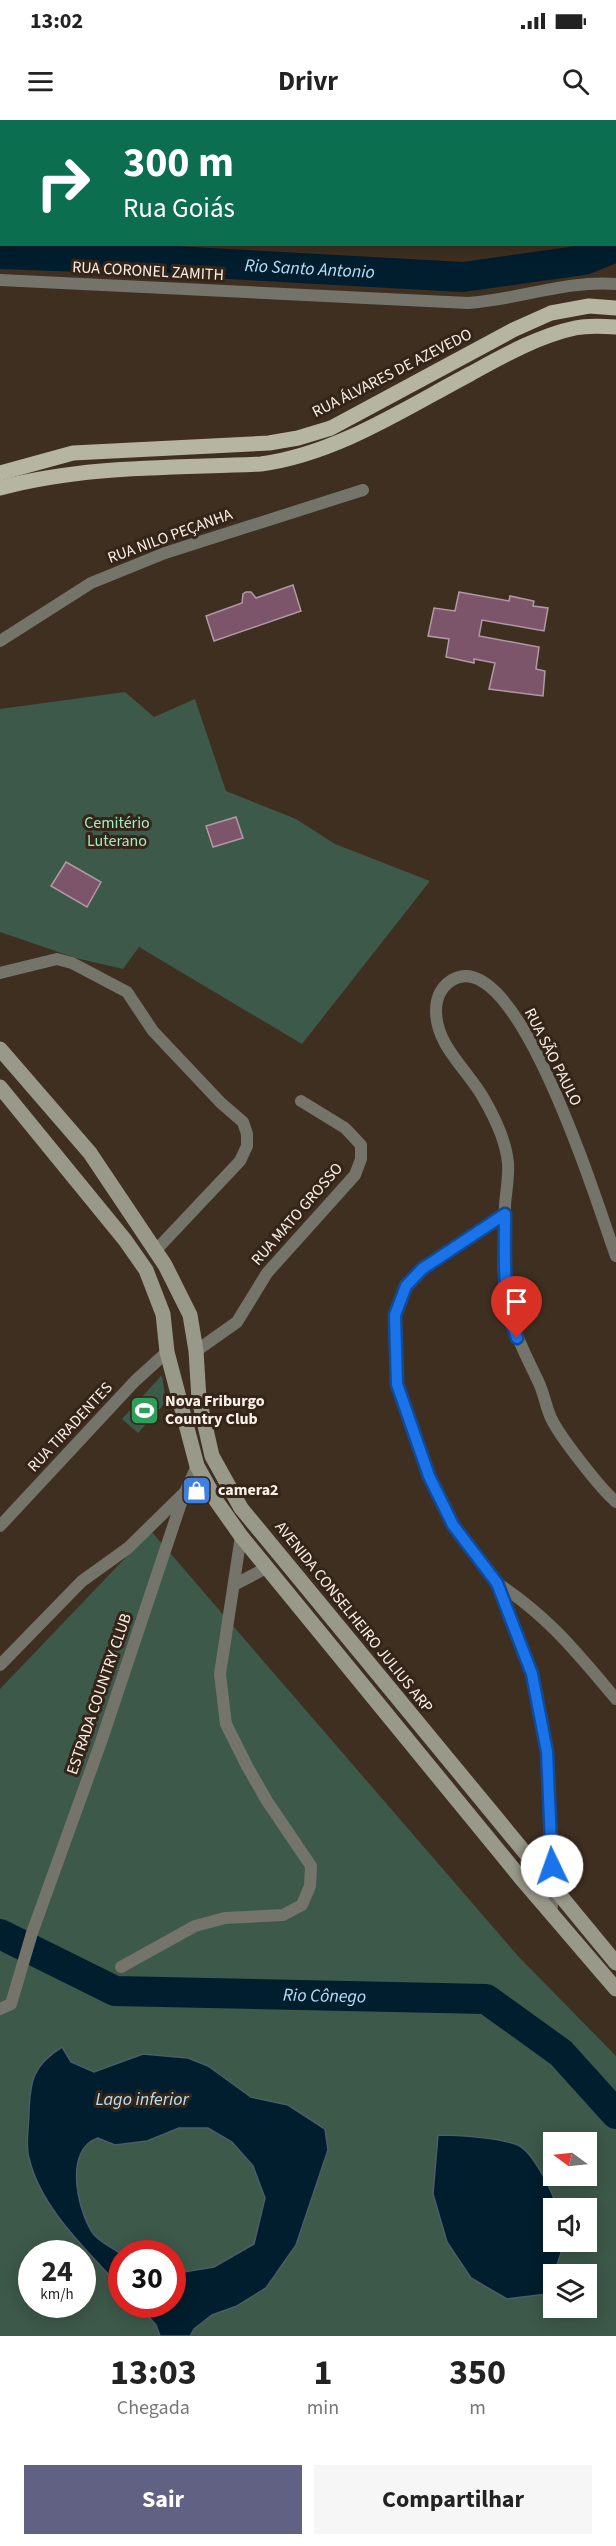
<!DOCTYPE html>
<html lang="pt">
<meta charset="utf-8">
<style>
body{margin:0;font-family:"Source Sans 3",sans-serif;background:#f6f6f6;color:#222;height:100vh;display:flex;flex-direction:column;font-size:22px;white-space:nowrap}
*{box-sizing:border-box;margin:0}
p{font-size:20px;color:#767676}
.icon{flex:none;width:33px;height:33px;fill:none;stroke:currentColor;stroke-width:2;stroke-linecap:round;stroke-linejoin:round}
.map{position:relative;height:2216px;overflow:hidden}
.sheet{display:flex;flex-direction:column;background:#fff;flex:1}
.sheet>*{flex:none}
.hud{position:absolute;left:0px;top:0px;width:616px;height:126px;box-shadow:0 3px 15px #0003;background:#0b6e4f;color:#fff;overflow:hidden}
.needle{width:39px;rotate:285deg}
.controls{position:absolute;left:543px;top:2012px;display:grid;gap:12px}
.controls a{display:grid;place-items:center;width:54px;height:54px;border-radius:0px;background:#fff;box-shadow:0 3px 15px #0003;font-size:30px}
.speed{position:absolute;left:18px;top:2120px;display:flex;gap:12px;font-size:30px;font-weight:700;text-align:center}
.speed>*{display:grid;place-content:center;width:78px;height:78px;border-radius:50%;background:#fff;box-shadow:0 3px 15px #0003;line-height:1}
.speed small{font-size:15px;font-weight:400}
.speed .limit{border:9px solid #d22;background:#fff;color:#111}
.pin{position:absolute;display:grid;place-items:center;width:51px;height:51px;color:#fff;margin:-62px -26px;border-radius:50% 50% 50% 0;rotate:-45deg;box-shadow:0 0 6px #0007}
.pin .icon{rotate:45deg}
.me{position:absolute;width:66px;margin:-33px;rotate:357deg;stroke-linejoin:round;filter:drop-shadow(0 0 4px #0008)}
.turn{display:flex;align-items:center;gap:21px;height:126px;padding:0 24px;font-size:27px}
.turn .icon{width:78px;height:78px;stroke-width:2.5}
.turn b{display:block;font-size:42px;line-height:51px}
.eta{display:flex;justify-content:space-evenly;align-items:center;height:102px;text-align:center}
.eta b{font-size:36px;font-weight:700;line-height:42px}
.action{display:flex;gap:12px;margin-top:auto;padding:12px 24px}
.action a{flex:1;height:69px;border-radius:0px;background:#616184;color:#fff;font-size:24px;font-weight:700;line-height:69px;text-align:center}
.action a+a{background:#f6f6f6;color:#222}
.status{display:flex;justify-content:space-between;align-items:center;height:42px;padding:0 30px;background:#fff;direction:ltr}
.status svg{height:16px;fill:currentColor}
header{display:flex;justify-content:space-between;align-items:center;height:78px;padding:0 24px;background:#fff;font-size:27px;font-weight:700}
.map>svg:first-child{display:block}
.green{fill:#3d594a;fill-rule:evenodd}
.water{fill:#001e2e;stroke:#4b5d66;stroke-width:1.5}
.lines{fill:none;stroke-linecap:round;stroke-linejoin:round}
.river{stroke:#001e2e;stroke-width:30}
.building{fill:#7d556a;stroke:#b099a5;stroke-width:1.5}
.street{stroke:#74746b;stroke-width:12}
.secondary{stroke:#99998a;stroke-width:15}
.primary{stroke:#b6b5a1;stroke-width:15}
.route-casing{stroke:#114b97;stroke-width:15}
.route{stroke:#1a73e8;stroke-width:10}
.labels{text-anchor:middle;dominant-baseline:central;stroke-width:6;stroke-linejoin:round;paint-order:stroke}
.street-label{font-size:16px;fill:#fbf1e8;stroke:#342518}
.park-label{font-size:16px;fill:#a2ecc4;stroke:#342518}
.poi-label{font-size:16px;font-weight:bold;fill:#fbf1e8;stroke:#342518;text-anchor:start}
.water-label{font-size:18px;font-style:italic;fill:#b6e0f8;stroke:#342518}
</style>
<div class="status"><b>13:02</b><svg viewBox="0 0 49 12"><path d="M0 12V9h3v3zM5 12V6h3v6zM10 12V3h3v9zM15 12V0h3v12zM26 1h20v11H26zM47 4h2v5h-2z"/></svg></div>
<header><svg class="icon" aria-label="menu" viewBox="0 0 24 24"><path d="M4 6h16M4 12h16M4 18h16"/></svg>Drivr<svg class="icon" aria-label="search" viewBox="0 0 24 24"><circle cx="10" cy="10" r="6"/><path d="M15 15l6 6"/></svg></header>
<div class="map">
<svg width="616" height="2216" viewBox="0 0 616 2216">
<rect width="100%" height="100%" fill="#3e2f21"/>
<!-- green -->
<g class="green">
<polygon points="125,572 154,597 195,579 226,671 296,699 335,724 430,761 302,924 139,827 123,849 76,838 0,812 0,589"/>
<polygon points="162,1255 166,1282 138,1313 122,1299"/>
<path d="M151 1411 518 1836 616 1936V2216H0V1569ZM554 2022H586V2055H554ZM554 2088H586V2121H554ZM32 2133H82V2184H32ZM122 2133H172V2184H122ZM554 2154H586V2187H554Z"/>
</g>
<!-- water -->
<g class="water">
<path d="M62 1927 71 1942 94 1952 143 1934 188 1938 208 1946 251 1977 288 1985 325 2009 328 2030 296 2125 266 2168 237 2186 212 2195 194 2209 190 2216H160L156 2205 137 2184H172L173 2152 177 2153 214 2147 254 2124 265 2078 253 2046 232 2022 208 2008H179L147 2021 115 2025 98 2018C64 2029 77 2088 92 2112 97 2121 113 2128 121 2134V2168C87 2130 41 2089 29 2038 25 2024 29 2006 29 1992 30 1961 33 1945 62 1927Z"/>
<path d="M438 2015C459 2015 499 2018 518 2025 533 2032 553 2072 557 2088H554V2121H565L547 2174 507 2179 471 2158 447 2122 433 2074Z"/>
</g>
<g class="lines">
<!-- river -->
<g class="river">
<path id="s1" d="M0 134 137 139 463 157 584 140 616 127"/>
<path id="s2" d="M0 1814 115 1871 486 1879 561 1933 616 1994"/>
</g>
</g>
<!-- building -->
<g class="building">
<polygon points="293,465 301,491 214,521 206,496 242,483 243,474 246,472 251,472 256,478"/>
<polygon points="459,472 509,481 510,476 534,481 533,486 548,488 544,511 482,500 479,516 539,527 536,549 545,551 543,576 489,569 495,543 474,539 474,543 446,537 449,519 428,516 434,488 455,491"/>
<polygon points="236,697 243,718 213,727 206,706"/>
<polygon points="66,742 101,762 87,787 51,766"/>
</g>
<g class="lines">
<!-- street -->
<g class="street">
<polyline points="117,2 118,0"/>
<polyline points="0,28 2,28"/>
<polyline points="615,28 616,28"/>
<polyline points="615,48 616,49"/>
<path d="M0 160 468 183C517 180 566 160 616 164"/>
<polyline points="0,521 91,463 165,433 363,370"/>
<polyline points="0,853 57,839 72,843 127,872 153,911 221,983 243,1002 247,1014 247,1026 240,1041 156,1130"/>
<polyline points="505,1094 422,1149 406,1166 395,1195 397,1264 429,1356 453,1405 497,1463 532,1554 547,1632 554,1768 551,1793"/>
<path d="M616 1136C600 1094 518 820 452 860 441 867 436 877 436 891 436 926 468 950 484 979 495 998 506 1021 508 1043 509 1057 506 1072 505 1085 504 1109 503 1135 504 1159 507 1202 521 1225 539 1263 544 1274 546 1287 551 1298 560 1317 600 1368 616 1382"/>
<polyline points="196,1231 237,1202 267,1153 355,1055 361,1039 361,1025 345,1008 301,981"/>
<polyline points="0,1406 135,1261 167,1232"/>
<path d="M497 1463C549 1497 577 1533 616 1579"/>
<polyline points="234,1465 268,1447"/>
<polyline points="0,1545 82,1461 128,1428 183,1374"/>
<polyline points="121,1847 195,1806 225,1798 283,1795 302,1785 310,1766 311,1746 267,1681 247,1646 226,1604 220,1554 241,1416"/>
<polyline points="0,1889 11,1884 32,1813 101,1622 184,1374 197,1346"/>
</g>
<!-- secondary -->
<g class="secondary">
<polyline points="0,929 90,1033 165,1145 190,1195 196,1231 199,1279 212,1336 241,1388 616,1843"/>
<polyline points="0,967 125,1120 146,1150 163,1194 167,1232 197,1346 217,1382 241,1416 520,1757 616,1869"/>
</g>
<!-- primary -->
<g class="primary">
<polyline points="0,353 73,333 269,323 298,318 331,308 513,210 551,193 589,186 616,188"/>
<path d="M0 368C84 345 174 348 261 344 336 334 404 289 470 254 503 236 538 216 575 208 588 205 603 206 616 207"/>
</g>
</g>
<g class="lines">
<defs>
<path id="route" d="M517 1218C502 1178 505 1136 505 1094L422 1149 406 1166 395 1195 397 1264 429 1356 453 1405 497 1463 532 1554 547 1632 552 1746"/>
</defs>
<!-- route casing -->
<use href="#route" class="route-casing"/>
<!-- route -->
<use href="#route" class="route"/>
</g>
<!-- icons -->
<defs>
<symbol id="stadium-square" viewBox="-11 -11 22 22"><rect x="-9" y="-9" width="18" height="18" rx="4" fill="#2e9e5b" stroke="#342518"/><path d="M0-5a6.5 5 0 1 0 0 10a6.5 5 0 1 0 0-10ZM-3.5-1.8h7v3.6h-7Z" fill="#fff"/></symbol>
<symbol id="shop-square" viewBox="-11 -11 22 22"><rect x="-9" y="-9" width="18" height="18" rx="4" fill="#3f7fe0" stroke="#342518"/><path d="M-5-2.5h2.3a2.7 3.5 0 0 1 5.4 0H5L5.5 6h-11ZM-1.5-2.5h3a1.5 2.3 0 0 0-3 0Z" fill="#fff"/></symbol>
</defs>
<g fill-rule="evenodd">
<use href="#stadium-square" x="128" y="1274" width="33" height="33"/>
<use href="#shop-square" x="180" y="1354" width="33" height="33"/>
</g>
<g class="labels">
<!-- street labels -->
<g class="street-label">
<text transform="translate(148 151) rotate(3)">RUA CORONEL ZAMITH</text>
<text transform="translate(392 253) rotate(-27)">RUA ÁLVARES DE AZEVEDO</text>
<text transform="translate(170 416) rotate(-20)">RUA NILO PEÇANHA</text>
<text transform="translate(553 937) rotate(63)">RUA SÃO PAULO</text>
<text transform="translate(297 1094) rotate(-49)">RUA MATO GROSSO</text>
<text transform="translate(70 1307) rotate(-47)">RUA TIRADENTES</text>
<text transform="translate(354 1497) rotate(51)">AVENIDA CONSELHEIRO JULIUS ARP</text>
<text transform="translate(99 1574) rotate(-71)">ESTRADA COUNTRY CLUB</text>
</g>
<!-- park labels -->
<g class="park-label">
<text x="117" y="703">Cemitério<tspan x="117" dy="18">Luterano</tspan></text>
</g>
<!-- poi labels -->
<g class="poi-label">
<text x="165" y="1281">Nova Friburgo<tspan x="165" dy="18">Country Club</tspan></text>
<text x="218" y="1370">camera2</text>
</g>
<!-- water labels -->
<g class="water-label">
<text stroke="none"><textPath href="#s1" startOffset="310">Rio Santo Antonio</textPath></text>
<text stroke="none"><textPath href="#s2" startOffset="338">Rio Cônego</textPath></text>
<text x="142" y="1979">Lago inferior</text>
</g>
</g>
</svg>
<div class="controls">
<a><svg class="needle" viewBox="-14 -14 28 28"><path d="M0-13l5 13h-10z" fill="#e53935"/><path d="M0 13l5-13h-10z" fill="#767676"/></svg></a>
<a><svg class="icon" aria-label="sound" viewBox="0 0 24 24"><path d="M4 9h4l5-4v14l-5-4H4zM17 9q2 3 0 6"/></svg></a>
<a><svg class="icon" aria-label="layers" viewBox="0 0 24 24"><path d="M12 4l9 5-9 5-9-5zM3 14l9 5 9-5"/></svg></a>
</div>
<div class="speed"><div>24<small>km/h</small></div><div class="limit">30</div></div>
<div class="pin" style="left:517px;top:1218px;background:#d93025"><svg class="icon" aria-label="arrive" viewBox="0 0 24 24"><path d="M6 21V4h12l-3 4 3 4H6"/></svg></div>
<svg class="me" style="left:552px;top:1746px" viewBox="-20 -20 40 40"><circle r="19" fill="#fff"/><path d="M0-13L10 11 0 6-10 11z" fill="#1a73e8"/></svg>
<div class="hud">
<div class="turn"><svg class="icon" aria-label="right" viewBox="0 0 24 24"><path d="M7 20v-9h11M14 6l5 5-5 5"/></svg><div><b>300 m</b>Rua Goiás</div></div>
</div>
</div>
<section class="sheet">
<div class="eta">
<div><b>13:03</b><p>Chegada</p></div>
<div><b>1</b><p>min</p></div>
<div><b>350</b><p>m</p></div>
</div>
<div class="action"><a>Sair</a><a>Compartilhar</a></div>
</section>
